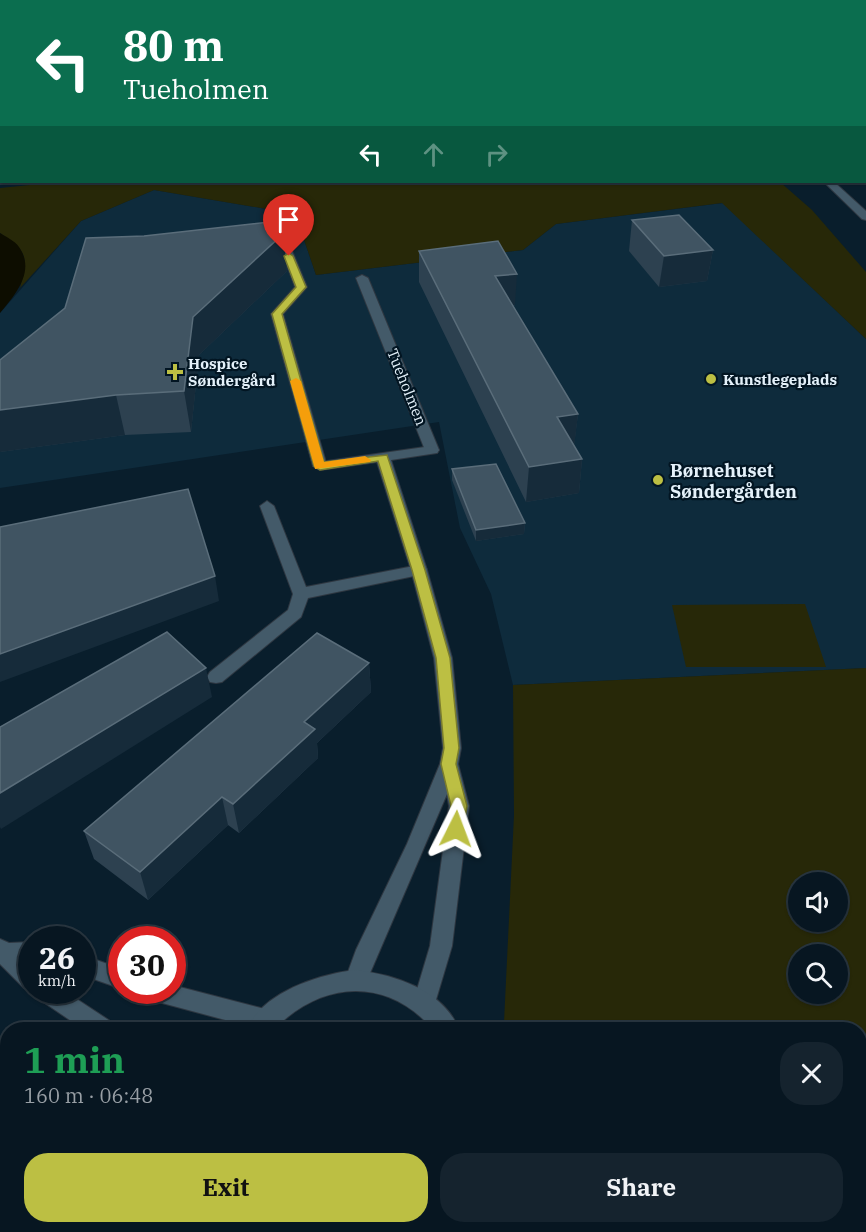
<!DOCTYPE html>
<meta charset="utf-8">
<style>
body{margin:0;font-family:"IBM Plex Serif",serif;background:#15232e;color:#f1f3f6;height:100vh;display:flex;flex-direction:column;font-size:22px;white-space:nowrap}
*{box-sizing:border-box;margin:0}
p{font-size:20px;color:#989fa5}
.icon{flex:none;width:33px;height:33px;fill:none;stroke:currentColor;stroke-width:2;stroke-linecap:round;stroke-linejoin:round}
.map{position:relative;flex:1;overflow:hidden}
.details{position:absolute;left:0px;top:1022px;width:867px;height:212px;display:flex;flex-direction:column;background:#071621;border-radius:24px 24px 0 0;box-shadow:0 2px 4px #0004,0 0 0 2px #28353f}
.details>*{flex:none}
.banner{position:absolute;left:0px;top:0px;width:867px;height:183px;box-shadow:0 2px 4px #0004,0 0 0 2px #28353f;background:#0b6e4f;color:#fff;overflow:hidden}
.controls{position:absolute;left:788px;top:872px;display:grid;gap:12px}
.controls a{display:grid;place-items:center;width:60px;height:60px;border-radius:50%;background:#071621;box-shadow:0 2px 4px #0004,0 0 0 2px #28353f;font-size:30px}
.speed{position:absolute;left:18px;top:926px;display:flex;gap:12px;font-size:30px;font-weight:700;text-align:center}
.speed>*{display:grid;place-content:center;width:78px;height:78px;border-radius:50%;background:#071621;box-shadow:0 2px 4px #0004,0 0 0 2px #28353f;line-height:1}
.speed small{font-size:15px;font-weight:400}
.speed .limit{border:9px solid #d22;background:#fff;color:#111}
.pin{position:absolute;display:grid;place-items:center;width:51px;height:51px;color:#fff;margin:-62px -26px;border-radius:50% 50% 50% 0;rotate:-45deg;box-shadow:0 0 6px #0007}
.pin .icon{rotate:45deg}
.me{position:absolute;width:66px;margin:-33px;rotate:3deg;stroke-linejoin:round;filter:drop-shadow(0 0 4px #0008)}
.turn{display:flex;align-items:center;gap:21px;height:126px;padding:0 24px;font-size:27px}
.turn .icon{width:78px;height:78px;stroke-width:2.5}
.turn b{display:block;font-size:42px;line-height:51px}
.lanes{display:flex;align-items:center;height:57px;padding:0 24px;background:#0003;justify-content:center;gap:30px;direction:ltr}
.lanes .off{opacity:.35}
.round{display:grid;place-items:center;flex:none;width:63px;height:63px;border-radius:24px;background:#15232e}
.head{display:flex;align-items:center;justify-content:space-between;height:102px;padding:0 24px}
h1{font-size:36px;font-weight:800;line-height:45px;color:#1e9e55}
.action{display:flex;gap:12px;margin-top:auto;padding:12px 24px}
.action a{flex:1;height:69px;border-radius:24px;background:#bcbf43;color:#111;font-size:24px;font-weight:800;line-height:69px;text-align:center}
.action a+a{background:#15232e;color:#f1f3f6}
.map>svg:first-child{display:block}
.built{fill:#0e2b3c}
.green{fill:#272808;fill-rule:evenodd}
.water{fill:#0d0d00}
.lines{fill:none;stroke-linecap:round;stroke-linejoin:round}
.service-casing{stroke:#2e3741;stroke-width:2}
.minor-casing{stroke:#2e3741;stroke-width:2}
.tertiary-casing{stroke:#2e3741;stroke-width:2}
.service{fill:#435a69;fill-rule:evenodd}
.minor{fill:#435a69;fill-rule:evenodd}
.tertiary{fill:#435a69;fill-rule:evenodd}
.wall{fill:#2d4150}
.shaded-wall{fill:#162b3a}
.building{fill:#405462;stroke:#5a6d7a;stroke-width:1.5}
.route{fill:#bcbf43;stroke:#7a7c2c;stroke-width:1.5}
.slow{fill:#f59e0b}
.poi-dot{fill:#bcbf43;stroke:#021522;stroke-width:2}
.labels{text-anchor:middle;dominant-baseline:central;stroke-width:4.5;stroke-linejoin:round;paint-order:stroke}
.far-poi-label{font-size:15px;font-weight:bold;fill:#e4f1fa;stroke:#021522;text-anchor:start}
.far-street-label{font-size:15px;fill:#e4f1fa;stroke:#021522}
.poi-label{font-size:18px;font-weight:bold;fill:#e4f1fa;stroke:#021522;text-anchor:start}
</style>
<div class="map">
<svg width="866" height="1232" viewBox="0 0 866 1232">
<rect width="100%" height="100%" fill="#091e2c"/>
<!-- built -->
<polygon class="built" points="154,190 267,209 269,219 298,222 316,275 523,250 556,224 723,203 866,339 866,668 513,685 491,594 460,528 439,422 0,488 0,313 81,221"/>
<!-- green -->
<g class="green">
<path d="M60 182H780L812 210 866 272V339L722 203 556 224 523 250 316 275 298 222 269 219 267 209 154 190 81 221 20 288C28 256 28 252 0 233V188Z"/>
<polygon points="805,604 826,667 686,667 672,605"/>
<path d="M866 668V1079L860 1078V1029H550L504 1022 514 815 513 685ZM798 882H837V921H798ZM798 954H837V993H798Z"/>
<polygon points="467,1226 847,1226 866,1228 866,1232 458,1232"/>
</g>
<!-- water -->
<path class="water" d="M0 233C6 237 15 241 19 247 36 271 15 295 0 313Z"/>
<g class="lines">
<defs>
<g id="service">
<polygon points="283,238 288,241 307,287 283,314 327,466 320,470 313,466 271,314 295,287 278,241"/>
<polygon points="362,275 368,278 439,450 437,453 427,453 425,450 356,278"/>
<polygon points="267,501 274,506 306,587 419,565 425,566 427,570 425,574 419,575 308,598 301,617 222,682 216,683 210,682 207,677 210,672 288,610 293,594 260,506"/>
</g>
<g id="minor">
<polygon points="432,446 439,450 437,453 391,460 427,570 452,658 461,748 458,764 469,806 452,946 435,1003 432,1010 424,1013 416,1010 413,1003 430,946 449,806 447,794 364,987 356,990 348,987 345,980 356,950 407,844 440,764 443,748 434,658 411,570 377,462 320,470 313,466 320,462"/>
<polygon points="0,939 9,943 32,942 32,962 28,962 32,966 32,990 63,990 110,1021 113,1029 83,1029 36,997 33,991 24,988 0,964"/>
<polygon points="82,955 122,969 122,989 82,975"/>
<polygon points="172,985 265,1009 273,1012 276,1020 273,1028 259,1029 151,1000 143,997 140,990 172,990"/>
<polygon points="244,1226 270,1226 269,1232 243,1232"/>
<polygon points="341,1226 367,1226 364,1232 338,1232"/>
</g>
<g id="tertiary">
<polygon points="580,0 589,0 590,2 581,2"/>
<polygon points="824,182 834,182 866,211 866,220 862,219"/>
<path d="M354 970C393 974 442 989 459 1029H433C385 976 323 981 274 1029H247C263 992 318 975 354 970Z"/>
<polygon points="860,1144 866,1146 866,1170 860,1168"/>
</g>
</defs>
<!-- service casing -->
<use href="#service" class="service-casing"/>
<!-- minor casing -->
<use href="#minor" class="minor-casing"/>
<!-- tertiary casing -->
<use href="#tertiary" class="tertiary-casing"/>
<!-- service -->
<use href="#service" class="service"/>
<!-- minor -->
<use href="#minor" class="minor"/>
<!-- tertiary -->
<use href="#tertiary" class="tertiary"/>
</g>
<!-- wall -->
<g class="wall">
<polygon points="307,0 476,0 476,2 351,2 349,0 343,2 309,2"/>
<polygon points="632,220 713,250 707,281 659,287 629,251"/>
<polygon points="283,234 287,271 199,355 191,432 125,435 0,452"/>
<polygon points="419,251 515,305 513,306 578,414 574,445 582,459 579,493 526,502 419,282"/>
<polygon points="452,469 525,523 524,534 476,541 452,480"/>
<polygon points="369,663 371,692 317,743 318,758 239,833 228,825 148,900 94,859 84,831"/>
</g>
<!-- shaded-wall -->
<g class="shaded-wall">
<polygon points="318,0 349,0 343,2 318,2"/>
<rect x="368" y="0" width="108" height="2"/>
<polygon points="2,2 2,32 0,33 0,3"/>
<polygon points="283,234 287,271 199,355 191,432 184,391 193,317"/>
<polygon points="713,250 707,281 659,287 664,256"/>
<polygon points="517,274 515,305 494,308 495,276"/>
<polygon points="116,395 125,435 0,452 0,410"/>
<polygon points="578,414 574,448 557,417"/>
<polygon points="582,459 579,493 526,502 529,467"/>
<polygon points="525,523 524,534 476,541 476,530"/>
<polygon points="215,576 219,601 0,682 0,654"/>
<polygon points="369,663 371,692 317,743 318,758 239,833 233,804 304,722"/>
<polygon points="206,668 212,697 1,829 0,827 0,793"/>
<polygon points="222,797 228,825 148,900 140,872"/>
</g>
<!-- building -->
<g class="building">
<polygon points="87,0 134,0 134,2 88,2"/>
<polygon points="679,215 713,250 664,256 632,220"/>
<polygon points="278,221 283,234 193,317 184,391 116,395 0,410 0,360 65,308 86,238 144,236"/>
<polygon points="498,241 517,274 495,276 578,414 557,417 582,459 529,467 419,251"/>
<polygon points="496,464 525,523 476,530 452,469"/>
<polygon points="188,489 215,576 0,654 0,527"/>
<polygon points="167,632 206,668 0,793 0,727"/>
<polygon points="317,633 369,663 304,722 315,729 233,804 222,797 140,872 84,831"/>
</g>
<!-- route -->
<polygon class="route" points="289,253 293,256 306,287 282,314 324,462 387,455 425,570 450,658 459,748 456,764 467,806 462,834 456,836 450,834 448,829 451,806 441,764 444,748 436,658 412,570 378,461 320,470 314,466 272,314 296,287 284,256"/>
<!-- slow -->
<polygon class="slow" points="296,378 301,381 324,462 365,456 371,460 370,462 315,469 290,381"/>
<!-- markers -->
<g class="poi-dot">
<path d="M172 363h6v6h6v6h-6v6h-6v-6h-6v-6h6z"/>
<circle cx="711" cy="379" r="6"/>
<circle cx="658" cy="480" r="6"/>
</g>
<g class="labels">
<!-- far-poi labels -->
<g class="far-poi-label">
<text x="188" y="363">Hospice<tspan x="188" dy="17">Søndergård</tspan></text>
<text x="723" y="379">Kunstlegeplads</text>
</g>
<!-- far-street labels -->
<g class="far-street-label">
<text transform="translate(407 387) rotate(68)">Tueholmen</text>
</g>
<!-- poi labels -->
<g class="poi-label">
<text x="670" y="470">Børnehuset<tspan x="670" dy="21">Søndergården</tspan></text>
</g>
</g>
</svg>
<div class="controls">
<a><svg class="icon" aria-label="sound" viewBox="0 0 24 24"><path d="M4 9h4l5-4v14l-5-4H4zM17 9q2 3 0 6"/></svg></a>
<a><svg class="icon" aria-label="search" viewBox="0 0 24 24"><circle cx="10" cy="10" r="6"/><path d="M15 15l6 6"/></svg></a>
</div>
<div class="speed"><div>26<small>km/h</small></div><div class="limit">30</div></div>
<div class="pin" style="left:289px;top:256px;background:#d93025"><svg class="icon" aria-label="arrive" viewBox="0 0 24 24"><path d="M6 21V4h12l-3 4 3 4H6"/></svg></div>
<svg class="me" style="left:456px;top:829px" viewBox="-20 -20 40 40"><path d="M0-17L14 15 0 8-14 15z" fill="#bcbf43" stroke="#fff" stroke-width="4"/></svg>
<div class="banner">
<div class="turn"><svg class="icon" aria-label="left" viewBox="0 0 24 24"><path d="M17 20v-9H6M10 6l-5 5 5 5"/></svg><div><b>80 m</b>Tueholmen</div></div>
<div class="lanes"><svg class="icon" aria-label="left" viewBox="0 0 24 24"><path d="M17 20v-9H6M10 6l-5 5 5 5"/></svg><svg class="icon off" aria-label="ahead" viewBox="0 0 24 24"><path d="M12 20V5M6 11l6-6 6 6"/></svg><svg class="icon off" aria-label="right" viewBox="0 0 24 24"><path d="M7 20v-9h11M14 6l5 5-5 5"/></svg></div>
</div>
<section class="details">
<div class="head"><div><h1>1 min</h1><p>160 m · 06:48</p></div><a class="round"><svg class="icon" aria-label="close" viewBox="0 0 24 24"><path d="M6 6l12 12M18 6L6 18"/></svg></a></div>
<div class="action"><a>Exit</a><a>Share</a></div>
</section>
</div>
